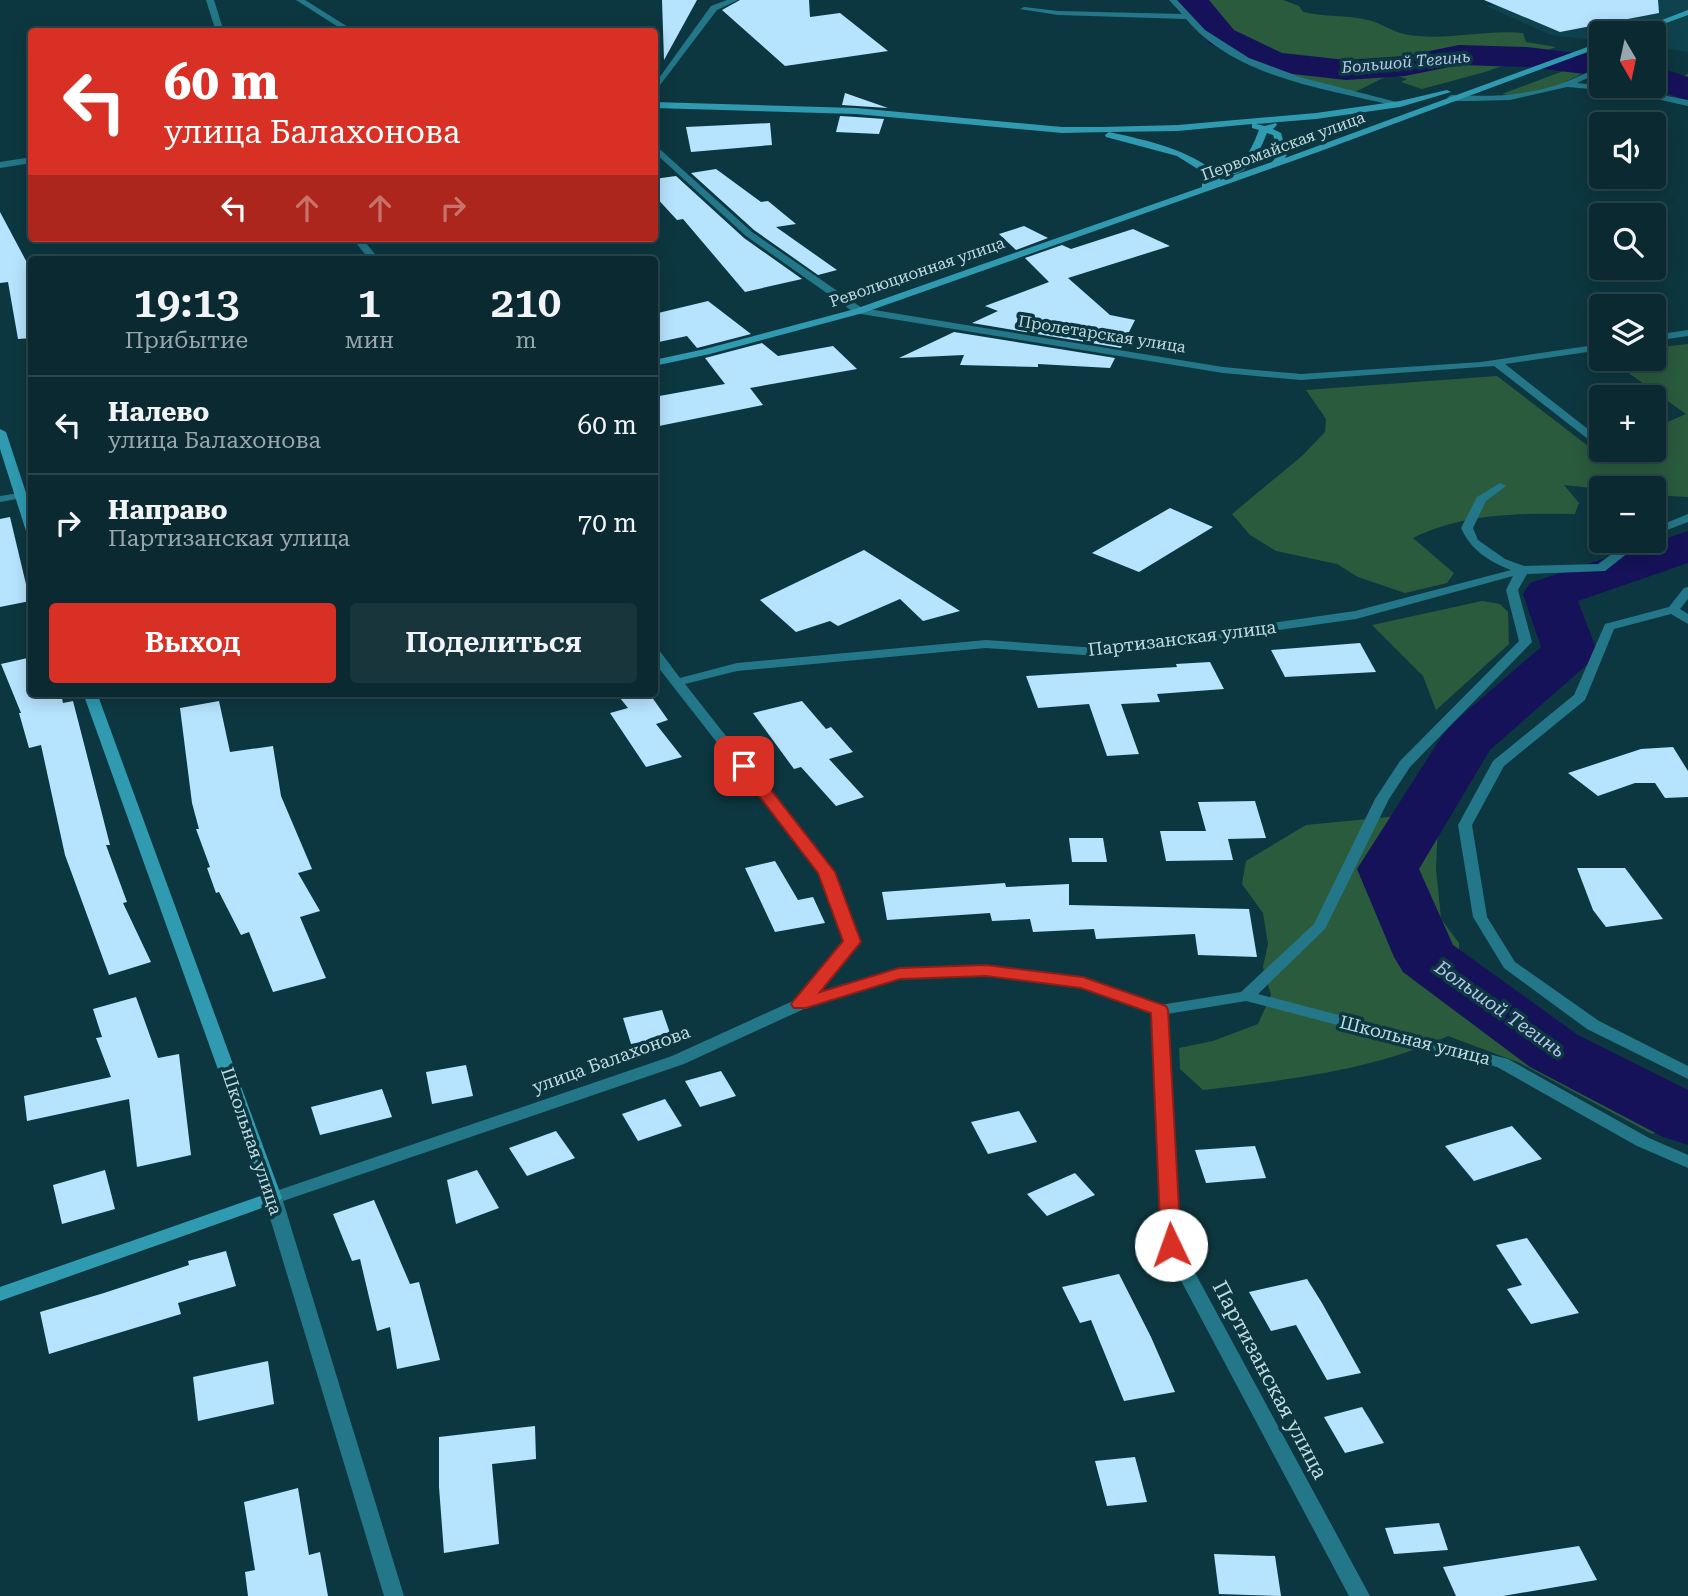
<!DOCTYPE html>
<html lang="ru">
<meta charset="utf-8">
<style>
body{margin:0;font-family:"Roboto Serif",serif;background:#18353c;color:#f1f3f6;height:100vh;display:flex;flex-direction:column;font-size:26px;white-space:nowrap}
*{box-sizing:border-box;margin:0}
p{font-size:23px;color:#99a6ab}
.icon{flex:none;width:38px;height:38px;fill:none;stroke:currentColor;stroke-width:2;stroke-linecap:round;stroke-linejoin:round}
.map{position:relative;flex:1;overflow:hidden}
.side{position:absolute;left:28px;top:256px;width:630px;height:441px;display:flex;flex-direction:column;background:#0a2930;border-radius:7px;box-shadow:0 4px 18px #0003,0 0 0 2px #2a454c}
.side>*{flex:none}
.banner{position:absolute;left:28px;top:28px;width:630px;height:214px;border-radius:7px;box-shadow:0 4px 18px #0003,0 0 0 2px #2a454c;background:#d93025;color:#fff;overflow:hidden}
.needle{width:46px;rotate:171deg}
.controls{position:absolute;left:1589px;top:21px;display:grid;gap:14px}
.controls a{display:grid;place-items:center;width:77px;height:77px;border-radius:7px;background:#0a2930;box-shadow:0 4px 18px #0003,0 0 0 2px #2a454c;font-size:35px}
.pin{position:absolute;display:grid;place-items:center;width:60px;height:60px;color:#fff;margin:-30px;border-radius:14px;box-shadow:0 4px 10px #0006}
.me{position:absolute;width:77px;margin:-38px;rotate:357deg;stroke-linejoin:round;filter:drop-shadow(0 0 5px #0008)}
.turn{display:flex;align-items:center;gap:24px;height:147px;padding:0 21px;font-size:32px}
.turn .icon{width:91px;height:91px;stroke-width:2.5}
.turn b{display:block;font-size:49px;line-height:60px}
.lanes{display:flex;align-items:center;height:66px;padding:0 21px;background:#0003;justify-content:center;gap:35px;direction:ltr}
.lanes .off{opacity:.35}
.eta{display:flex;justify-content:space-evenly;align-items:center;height:119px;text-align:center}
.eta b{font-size:42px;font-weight:600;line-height:49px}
.cta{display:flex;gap:14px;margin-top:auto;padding:14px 21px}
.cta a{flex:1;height:80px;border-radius:7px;background:#d93025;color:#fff;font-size:28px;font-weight:600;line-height:80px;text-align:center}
.cta a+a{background:#18353c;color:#f1f3f6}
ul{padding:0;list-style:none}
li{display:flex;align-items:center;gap:21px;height:98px;padding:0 21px;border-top:2px solid #2a454c}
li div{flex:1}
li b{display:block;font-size:26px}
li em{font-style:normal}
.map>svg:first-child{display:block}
.built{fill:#0e434e}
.green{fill:#2a5b3d}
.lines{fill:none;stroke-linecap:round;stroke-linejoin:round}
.river{fill:#16125a;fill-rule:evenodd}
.building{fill:#b6e3fe}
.street{fill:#237788;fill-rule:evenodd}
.secondary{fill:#2f9ab0;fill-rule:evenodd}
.route{fill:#d93025;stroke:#8d1f18;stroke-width:2}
.labels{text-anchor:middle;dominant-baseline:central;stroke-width:7;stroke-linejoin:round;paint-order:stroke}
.far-water-label{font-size:16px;font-style:italic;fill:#b9c3ed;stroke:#0d3740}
.far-street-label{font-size:16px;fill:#c0dae1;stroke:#0d3740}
.street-label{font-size:18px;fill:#c0dae1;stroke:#0d3740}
.water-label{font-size:19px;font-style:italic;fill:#b9c3ed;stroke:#0d3740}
.near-street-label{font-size:21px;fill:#c0dae1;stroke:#0d3740}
</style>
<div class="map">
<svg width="1688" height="1596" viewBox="0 0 1688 1596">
<rect width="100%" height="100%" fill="#0d3740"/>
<!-- built -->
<polygon class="built" points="1513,0 1688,0 1688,52 1654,47 1654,33 1601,33 1601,41 1551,35 1486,6"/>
<!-- green -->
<g class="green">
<path d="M1173 0H1283L1299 6 1303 12C1325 17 1347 15 1368 20 1380 23 1392 31 1404 34 1443 42 1484 29 1523 33L1526 42 1556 47 1485 72 1422 89 1401 82 1407 79 1391 74 1355 92C1303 78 1245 67 1203 33 1192 24 1183 10 1173 0Z"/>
<path d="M1601 57V64C1571 79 1537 100 1502 94Z"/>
<polygon points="1654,73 1681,79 1688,73 1688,98 1672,93 1622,86 1654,86"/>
<path d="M1688 344V497L1654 495V488L1601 489 1564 485 1579 503 1575 514C1519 513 1464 513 1413 538L1454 573 1447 583 1405 593 1358 577 1337 564 1276 551 1250 535 1232 514 1302 456 1325 432 1326 419 1306 390 1497 376 1588 446 1601 443V450H1654V428L1686 414 1609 359H1654V348Z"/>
<polygon points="1482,601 1500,604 1508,612 1509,644 1436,710 1423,676 1372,625"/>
<path d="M1399 816 1438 826 1436 868 1441 919 1459 943V961C1505 999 1549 1034 1602 1062 1631 1077 1662 1085 1688 1107V1121L1652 1134 1520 1063 1448 1036C1371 1071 1286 1080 1203 1090L1180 1069 1179 1048 1213 1041 1258 1024 1271 995 1263 967 1268 944 1263 913 1242 884 1246 861 1306 825Z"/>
</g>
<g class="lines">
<!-- river -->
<g class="river">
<polygon points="1176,0 1209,0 1234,30 1282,53 1346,60 1405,56 1459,45 1527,47 1601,56 1601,76 1527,67 1459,65 1405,76 1346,80 1275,72 1210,44"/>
<polygon points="1654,66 1688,77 1688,101 1647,86 1654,86"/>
<polygon points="1688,531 1688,563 1578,601 1597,651 1589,663 1490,750 1419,869 1453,945 1578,1035 1688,1090 1688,1145 1663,1137 1530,1067 1403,972 1394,957 1357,869 1447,728 1541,647 1523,594 1530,583"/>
</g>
</g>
<!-- building -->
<g class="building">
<polygon points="662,0 697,0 664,60"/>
<polygon points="740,0 809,0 810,17 840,13 888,51 785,66 722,10"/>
<polygon points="1484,0 1658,0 1659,13 1560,32"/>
<polygon points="845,93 888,108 842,105"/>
<polygon points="840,116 856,117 884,119 879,134 836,132"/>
<polygon points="770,123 772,145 691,152 686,127"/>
<polygon points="716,169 761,202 768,201 796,224 776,227 837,270 818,275 754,230 691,173"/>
<polygon points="676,176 744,238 802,279 745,292 683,219 677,220 654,195 654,179"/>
<polygon points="0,212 32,272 32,338 18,339 8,282 0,283"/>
<polygon points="1024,226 1048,238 1016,250 999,234"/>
<polygon points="1133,229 1170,246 1068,278 1110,315 1135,320 1121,348 972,323 998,311 985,306 1049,282 1025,258 1062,245 1071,249"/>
<polygon points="708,301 751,334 697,348 687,336 654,343 654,314"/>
<polygon points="954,332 1115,358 1110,368 1038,364 1038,367 960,365 964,355 899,358"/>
<polygon points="762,343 778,356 833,346 857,369 750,388 763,405 654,427 654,397 725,384 705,358"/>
<polygon points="1170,508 1213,527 1139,572 1092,553"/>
<polygon points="10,517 30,601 0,607 0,519"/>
<polygon points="864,550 960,611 923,621 900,599 838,626 830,621 796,632 760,600"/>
<polygon points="1360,643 1376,672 1285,677 1271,650"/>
<polygon points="32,657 32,693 61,693 63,703 73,701 110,845 106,845 127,902 123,903 151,962 109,975 65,855 41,745 29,748 19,713 21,713 1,664"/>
<polygon points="1210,662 1224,689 1157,694 1160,702 1121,704 1139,754 1107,756 1089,704 1038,708 1026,676 1177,667 1176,664"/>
<polygon points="616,693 649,693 668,720 656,724 682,757 646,767 610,713 628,708"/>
<polygon points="219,701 230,752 273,746 281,796 312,869 298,873 320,911 300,917 326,978 273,992 249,932 241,935 219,892 216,893 207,868 210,867 196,829 199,829 192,803 180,708"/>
<polygon points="802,701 826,729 831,727 853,752 829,759 864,797 836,806 801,767 794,769 753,713"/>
<polygon points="1673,747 1688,771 1688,797 1665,798 1655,783 1635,783 1598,796 1568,773 1641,749"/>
<polygon points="1255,801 1266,838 1228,839 1233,860 1166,861 1160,831 1206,831 1198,802"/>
<polygon points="1069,838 1103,838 1107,862 1072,862"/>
<polygon points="775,861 798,900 813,897 825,923 775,932 745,868"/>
<polygon points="1577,868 1625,868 1663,919 1606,927 1593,910"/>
<polygon points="1005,883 1006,887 1069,884 1069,905 1249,909 1257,957 1198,955 1195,934 1096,939 1094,929 1033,932 1030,919 992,921 990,913 887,920 882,892"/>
<polygon points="136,997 158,1058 179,1054 191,1155 137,1167 129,1099 27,1121 24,1096 111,1077 96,1038 102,1037 93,1009"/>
<polygon points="662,1010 671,1036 631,1044 623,1018"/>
<polygon points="466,1065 473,1096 432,1104 426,1072"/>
<polygon points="721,1071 736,1096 700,1107 685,1081"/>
<polygon points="382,1089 392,1117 320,1135 311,1107"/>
<polygon points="665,1099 682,1126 638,1141 622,1114"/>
<polygon points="1019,1111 1037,1142 988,1154 971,1122"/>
<polygon points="1512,1126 1542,1159 1474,1181 1445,1146"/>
<polygon points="556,1131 575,1158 527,1176 509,1148"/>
<polygon points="1255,1146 1266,1178 1206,1183 1195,1150"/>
<polygon points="105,1170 115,1209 62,1224 53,1185"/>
<polygon points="477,1170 499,1208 456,1224 447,1180"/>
<polygon points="1075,1173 1095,1195 1047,1216 1027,1194"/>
<polygon points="374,1200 410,1284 419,1282 440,1360 397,1369 390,1327 377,1331 360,1259 352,1261 333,1214"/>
<polygon points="1527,1238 1579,1313 1531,1324 1507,1289 1522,1285 1496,1245"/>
<polygon points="226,1251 236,1286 178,1303 181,1314 49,1354 40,1312 104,1293 189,1265 188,1261"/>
<polygon points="1119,1274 1151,1337 1175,1392 1124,1401 1091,1320 1080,1323 1062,1287"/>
<polygon points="1307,1279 1322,1303 1361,1373 1327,1380 1296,1325 1271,1331 1249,1292"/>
<polygon points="268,1361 274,1404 198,1421 193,1377"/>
<polygon points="1362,1407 1384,1443 1345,1453 1324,1417"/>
<polygon points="535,1426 536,1459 492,1464 499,1544 444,1553 439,1487 439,1437"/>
<polygon points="1135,1457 1147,1502 1107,1506 1095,1461"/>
<polygon points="298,1488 309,1555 320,1552 328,1596 248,1596 245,1572 255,1570 244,1502"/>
<polygon points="1439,1523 1448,1550 1394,1554 1385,1528"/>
<polygon points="1579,1546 1597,1580 1503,1596 1456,1596 1443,1567"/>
<polygon points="1214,1554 1275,1556 1281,1596 1219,1594"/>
</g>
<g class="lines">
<!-- street -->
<g class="street">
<polygon points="206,0 214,0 224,32 216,32"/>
<polygon points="296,0 305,0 356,32 346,32"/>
<polygon points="727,0 738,0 717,10 654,93 654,85 711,6"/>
<path d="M1169 0H1177L1205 30 1249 58 1300 77 1404 104 1400 107C1328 89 1237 79 1186 19L1058 15 1020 9 1024 7 1058 11 1182 14Z"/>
<path d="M1601 67V72L1577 83 1625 88 1688 100V106L1625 92 1567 87 1510 100 1471 101H1451L1447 98 1451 95C1488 97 1525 96 1560 84 1574 79 1587 72 1601 67Z"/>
<polygon points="654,144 752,232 862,308 1223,367 1301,374 1481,362 1601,344 1601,350 1505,364 1598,437 1596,439 1588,439 1494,366 1301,380 1223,373 855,313 746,236 654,152"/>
<polygon points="32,157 32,163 0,168 0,162"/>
<polygon points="352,238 362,238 379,259 369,259"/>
<polygon points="1688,330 1688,336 1654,341 1654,335"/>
<path d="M1500 483 1506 486 1486 501 1473 528 1478 540 1505 559 1524 566 1598 564 1630 541H1643L1605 571 1527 574 1518 590 1532 642 1410 767 1389 799 1325 929 1258 994 1508 1059 1649 1138 1688 1155V1168L1637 1146 1497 1067 1246 1001 1167 1014 1180 1245 1370 1596H1349L1162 1245 1151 1013 1082 988 986 975 900 978 806 1008 684 1064 283 1201 404 1596H384L264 1198 267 1194 672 1056 795 1000 844 941 819 873 654 662V649L659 650 680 678 737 663 986 640 1098 648 1355 611 1511 570C1488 561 1471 550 1461 528L1477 497ZM1513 576 1506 590 1519 641 1400 761 1375 799 1314 924 1241 992 1160 1005 1084 978 986 965 899 968 818 993 860 942 833 872 685 684 737 671 986 648 1098 656 1356 619Z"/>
<polygon points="19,493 23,494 23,498 0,502 0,496"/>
<polygon points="1688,514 1688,522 1654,535 1654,528"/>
<polygon points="1688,587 1688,599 1680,609 1688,614 1688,624 1671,614 1614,629 1585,700 1504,766 1472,825 1487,917 1515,962 1599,1021 1688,1066 1688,1079 1587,1029 1504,968 1473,917 1458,825 1493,761 1574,695 1605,624 1669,607 1684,588"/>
</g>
<!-- secondary -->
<g class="secondary">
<polygon points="1688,10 1688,15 1639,33 1628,33"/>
<path d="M1601 42V47L1318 152 863 313 710 354 654 366V360L705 349 855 309 1202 187V183L1212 178 1177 156 1106 137 1105 135 1109 132 1062 133 856 114 654 108V102L856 108 1062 127H1102L1178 125 1316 113 1400 101 1447 90 1451 92 1400 107 1316 119 1256 124 1265 126 1276 123 1277 125 1273 129 1281 133 1287 154 1285 158ZM1252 124V128L1259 130C1252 148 1246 162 1228 171V175C1250 175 1260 150 1267 133L1273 135 1279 154 1272 162 1220 180 1221 176C1188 149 1150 141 1109 132L1178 131Z"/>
<polygon points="0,429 6,432 32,511 32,534 26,531 0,449"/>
<polygon points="83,693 97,693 282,1198 279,1202 0,1301 0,1287 263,1195"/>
</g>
</g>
<!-- route -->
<polygon class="route" points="744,762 750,763 835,872 861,942 820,992 899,968 986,965 1083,977 1166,1006 1168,1010 1181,1245 1179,1250 1171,1252 1164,1250 1161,1245 1151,1013 1081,988 986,976 900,979 806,1008 794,1008 791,1004 794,1000 843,941 818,873 736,766"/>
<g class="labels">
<!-- far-water labels -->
<g class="far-water-label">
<text transform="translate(1406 62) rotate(-5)">Большой Тегинь</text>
</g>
<!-- far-street labels -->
<g class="far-street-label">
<text transform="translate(1283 146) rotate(-20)">Первомайская улица</text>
<text transform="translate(917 272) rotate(-19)">Революционная улица</text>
<text transform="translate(1102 334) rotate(9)">Пролетарская улица</text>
</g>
<!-- street labels -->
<g class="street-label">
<text transform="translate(1182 638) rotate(-7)">Партизанская улица</text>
<text transform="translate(1415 1040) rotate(14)">Школьная улица</text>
<text transform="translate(611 1059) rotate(-20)">улица Балахонова</text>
<text transform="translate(252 1141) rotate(71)">Школьная улица</text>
</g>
<!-- water labels -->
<g class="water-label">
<text transform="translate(1500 1009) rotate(35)">Большой Тегинь</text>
</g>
<!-- near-street labels -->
<g class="near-street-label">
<text transform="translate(1270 1380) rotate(62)">Партизанская улица</text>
</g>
</g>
</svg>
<div class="controls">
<a><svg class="needle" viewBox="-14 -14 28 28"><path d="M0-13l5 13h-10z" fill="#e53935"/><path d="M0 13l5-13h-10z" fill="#99a6ab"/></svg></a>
<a><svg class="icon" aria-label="sound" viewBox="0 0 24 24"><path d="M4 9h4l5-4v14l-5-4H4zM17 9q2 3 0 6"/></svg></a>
<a><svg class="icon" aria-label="search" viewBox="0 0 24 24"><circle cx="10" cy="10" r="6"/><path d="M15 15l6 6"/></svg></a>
<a><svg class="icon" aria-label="layers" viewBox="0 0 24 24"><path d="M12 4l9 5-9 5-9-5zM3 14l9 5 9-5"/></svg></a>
<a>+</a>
<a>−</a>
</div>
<div class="pin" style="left:744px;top:766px;background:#d93025"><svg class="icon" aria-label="arrive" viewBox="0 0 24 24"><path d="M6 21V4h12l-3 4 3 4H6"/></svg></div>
<svg class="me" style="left:1171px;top:1245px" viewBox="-20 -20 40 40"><circle r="19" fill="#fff"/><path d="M0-13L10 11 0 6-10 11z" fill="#d93025"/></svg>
<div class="banner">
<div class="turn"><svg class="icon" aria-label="left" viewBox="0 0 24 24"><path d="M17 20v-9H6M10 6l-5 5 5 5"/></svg><div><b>60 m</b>улица Балахонова</div></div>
<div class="lanes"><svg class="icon" aria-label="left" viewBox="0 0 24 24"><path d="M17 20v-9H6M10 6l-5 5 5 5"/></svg><svg class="icon off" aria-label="ahead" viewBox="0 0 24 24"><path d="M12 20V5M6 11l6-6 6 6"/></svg><svg class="icon off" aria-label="ahead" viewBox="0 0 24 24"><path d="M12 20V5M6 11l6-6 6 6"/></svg><svg class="icon off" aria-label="right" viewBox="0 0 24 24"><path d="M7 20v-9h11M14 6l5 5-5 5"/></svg></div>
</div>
<section class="side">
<div class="eta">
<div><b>19:13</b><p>Прибытие</p></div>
<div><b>1</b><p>мин</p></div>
<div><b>210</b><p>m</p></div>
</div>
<ul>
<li><svg class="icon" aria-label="left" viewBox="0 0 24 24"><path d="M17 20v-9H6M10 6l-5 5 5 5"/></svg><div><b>Налево</b><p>улица Балахонова</p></div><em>60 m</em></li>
<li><svg class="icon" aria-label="right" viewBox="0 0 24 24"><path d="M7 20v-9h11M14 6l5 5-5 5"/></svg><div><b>Направо</b><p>Партизанская улица</p></div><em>70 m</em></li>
</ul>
<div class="cta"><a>Выход</a><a>Поделиться</a></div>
</section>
</div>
